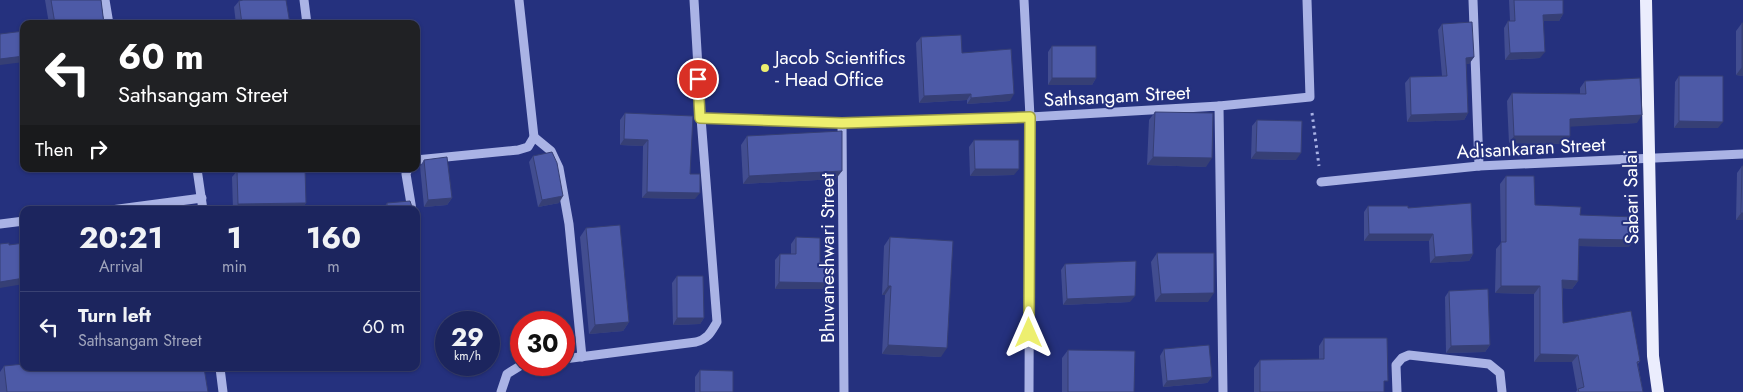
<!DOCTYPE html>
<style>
body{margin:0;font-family:Jost,sans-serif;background:#293167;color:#f1f3f6;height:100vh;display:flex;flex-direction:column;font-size:19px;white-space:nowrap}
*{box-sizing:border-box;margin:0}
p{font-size:16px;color:#a0a5bc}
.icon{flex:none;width:28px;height:28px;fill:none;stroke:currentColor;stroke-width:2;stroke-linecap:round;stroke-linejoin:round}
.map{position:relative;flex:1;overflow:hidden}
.sheet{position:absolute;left:20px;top:206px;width:400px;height:165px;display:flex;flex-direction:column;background:#1c255e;border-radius:10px;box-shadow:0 1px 4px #0004,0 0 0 1px #3a4273}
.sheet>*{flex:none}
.hud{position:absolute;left:20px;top:20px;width:400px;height:152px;border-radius:10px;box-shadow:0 1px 4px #0004,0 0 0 1px #3a4273;background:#202124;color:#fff;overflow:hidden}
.speed{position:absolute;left:435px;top:311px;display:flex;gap:10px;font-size:25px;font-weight:700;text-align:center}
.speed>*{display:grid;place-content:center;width:65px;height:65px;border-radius:50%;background:#1c255e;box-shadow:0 1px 4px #0004,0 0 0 1px #3a4273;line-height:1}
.speed small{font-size:12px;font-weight:400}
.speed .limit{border:8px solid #d22;background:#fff;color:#111}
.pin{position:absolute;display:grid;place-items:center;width:42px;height:42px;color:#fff;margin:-21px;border:2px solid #fff;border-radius:50%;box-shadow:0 1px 5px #0007}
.me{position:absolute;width:55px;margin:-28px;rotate:0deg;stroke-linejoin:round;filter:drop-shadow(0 0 4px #0008)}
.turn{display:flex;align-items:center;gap:18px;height:105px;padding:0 15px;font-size:22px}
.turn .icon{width:65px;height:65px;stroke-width:2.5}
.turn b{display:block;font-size:35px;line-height:42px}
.then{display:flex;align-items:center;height:48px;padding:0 15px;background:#0003;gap:10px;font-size:19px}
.eta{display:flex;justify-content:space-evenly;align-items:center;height:85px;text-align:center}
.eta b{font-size:30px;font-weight:700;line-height:35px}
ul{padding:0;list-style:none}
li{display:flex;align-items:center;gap:15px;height:70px;padding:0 15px;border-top:1px solid #3a4273}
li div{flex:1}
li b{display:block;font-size:19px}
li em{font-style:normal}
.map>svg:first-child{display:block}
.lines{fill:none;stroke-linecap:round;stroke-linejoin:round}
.path{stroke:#aab3e5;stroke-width:3;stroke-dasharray:2.5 4;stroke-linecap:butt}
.minor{stroke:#aab3e5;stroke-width:9}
.major{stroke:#ebedfd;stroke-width:12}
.wall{fill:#424d90}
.shaded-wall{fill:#363f75}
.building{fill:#4d5aa7;stroke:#363f75}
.route-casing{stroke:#9a9b48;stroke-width:12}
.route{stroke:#edef6f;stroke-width:9}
.poi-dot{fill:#edef6f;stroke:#25317e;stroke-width:2}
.labels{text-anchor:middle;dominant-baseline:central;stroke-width:4;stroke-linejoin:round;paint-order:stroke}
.poi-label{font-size:19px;fill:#fff;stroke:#25317e;text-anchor:start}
.street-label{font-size:19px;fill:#fff;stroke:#25317e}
</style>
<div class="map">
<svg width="1743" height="392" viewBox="0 0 1743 392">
<rect width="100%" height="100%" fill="#25317e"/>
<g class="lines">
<!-- path -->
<polyline class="path" points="1312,113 1319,166"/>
<!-- minor -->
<g class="minor">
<polyline points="105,0 109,24"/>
<polyline points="304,0 307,24"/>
<polyline points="1024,0 1030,117 1029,392"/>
<polyline points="1473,0 1479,166"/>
<polyline points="1219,106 1310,97 1307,0"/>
<polyline points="701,118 842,123 1030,117 1219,106 1223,392"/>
<polyline points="842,123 844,392"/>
<polyline points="534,137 551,151 559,168 569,224 582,357"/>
<polyline points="416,160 518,150 528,147 534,137 519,0"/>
<polyline points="197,169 203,210"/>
<polyline points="408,169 406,174 412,210"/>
<polyline points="1321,182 1479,166 1743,154"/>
<polyline points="111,210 202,198"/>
<polyline points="0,224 24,221"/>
<path d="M564 359 696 342C708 339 711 332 717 322L701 118 694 0"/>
<polyline points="220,368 223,392"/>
<polyline points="501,392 507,374 520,366 524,365"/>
<polyline points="1397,392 1396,365 1402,358 1409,355 1489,364 1500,373 1502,392"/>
</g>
<!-- major -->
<polyline class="major" points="1646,0 1653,356 1658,392"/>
</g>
<!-- wall -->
<g class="wall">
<polygon points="45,0 101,0 104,24 49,24"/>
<polygon points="1509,0 1563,0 1563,14 1559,21 1544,21 1540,58 1505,60 1504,28 1508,21 1510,21"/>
<polygon points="239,1 290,24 236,24 234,7"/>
<polygon points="1742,23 1743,76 1736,75 1736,31"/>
<polygon points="1442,24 1474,57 1469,64 1466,64 1468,113 1464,120 1407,122 1405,83 1410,77 1442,76 1438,30"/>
<polygon points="921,37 962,53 1010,101 967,104 967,100 919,103 916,43"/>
<polygon points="1052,46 1096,78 1092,85 1048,85 1048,52"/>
<polygon points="1679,76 1718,128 1674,128 1675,82"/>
<polygon points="1585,81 1637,123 1570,126 1570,136 1565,144 1509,143 1507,101 1512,93 1580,94 1580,88"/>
<polygon points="1155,112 1206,167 1147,165 1149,120"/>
<polygon points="625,113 690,174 695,199 642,198 643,146 620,145 620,120"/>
<polygon points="1257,120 1296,160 1251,159 1252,126"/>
<polygon points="747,136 836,179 743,184 741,145"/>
<polygon points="974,140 1014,175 970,176 969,147"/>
<polygon points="533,156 559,203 538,207 529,162"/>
<polygon points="424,160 452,198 447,205 424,207 420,166"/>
<polygon points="1742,166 1743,220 1736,220 1737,173"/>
<polygon points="237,171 306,203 302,209 233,210 232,177"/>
<polygon points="1506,176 1535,205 1580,215 1629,247 1579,246 1578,281 1572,289 1563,288 1563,323 1640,361 1638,364 1643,392 1576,392 1577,390 1572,362 1534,362 1534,294 1495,293 1496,249 1501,243 1500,184"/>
<polygon points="387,203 413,210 382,210"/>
<polygon points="1368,206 1408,208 1473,254 1469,261 1430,263 1429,241 1364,241 1364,212"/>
<polygon points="586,228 629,322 623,331 589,334 580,237"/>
<polygon points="796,237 820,262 832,283 827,289 775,289 775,260 780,254 791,254 791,244"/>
<polygon points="890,237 941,357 882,354 885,295 882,295 884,246"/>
<polygon points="1157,253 1208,302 1155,302 1151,262"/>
<polygon points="1065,264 1130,302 1063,305 1061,270"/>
<polygon points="677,276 704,318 700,324 673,325 672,283"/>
<polygon points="1449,291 1490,345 1485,352 1446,353 1445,297"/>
<polygon points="1324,338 1384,385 1384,392 1254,392 1254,368 1260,360 1319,360 1319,346"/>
<polygon points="1164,349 1212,377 1207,383 1163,387 1160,356"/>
<polygon points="1068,350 1134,392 1062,392 1062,358"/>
<polygon points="4,366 208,392 0,392 0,372"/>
<polygon points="700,370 733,392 695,392 695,377"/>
</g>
<!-- shaded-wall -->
<g class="shaded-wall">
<polygon points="1563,14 1559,21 1539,21 1543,15"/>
<polygon points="1545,52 1540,58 1505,60 1510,53"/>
<polygon points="24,56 24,62 0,65 0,59"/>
<polygon points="1474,57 1469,64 1462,64 1466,58"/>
<polygon points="1742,67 1743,67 1743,76 1736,75"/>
<polygon points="1052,78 1096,78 1092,85 1048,85"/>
<polygon points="971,94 967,100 919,103 924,96"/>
<polygon points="1014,94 1010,101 967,104 971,98"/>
<polygon points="1468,113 1464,120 1407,122 1411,115"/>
<polygon points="1642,115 1637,123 1565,127 1570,119"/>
<polygon points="1679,121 1723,122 1718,128 1674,128"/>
<polygon points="1514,136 1570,136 1565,144 1509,143"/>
<polygon points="624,139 648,140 643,146 620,145"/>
<polygon points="1256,152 1301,153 1296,160 1251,159"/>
<polygon points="1153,157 1212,158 1206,167 1147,165"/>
<polygon points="975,169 1019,169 1014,175 970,176"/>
<polygon points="842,171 836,179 743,184 749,176"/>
<polygon points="647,192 700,193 695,199 642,198"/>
<polygon points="563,196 559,203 538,207 542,200"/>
<polygon points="452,198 447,205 424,207 428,200"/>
<polygon points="306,203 302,209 234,210 238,204"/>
<polygon points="1741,213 1743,213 1743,220 1736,220"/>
<polygon points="1369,234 1433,234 1429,241 1364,241"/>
<polygon points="1579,239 1635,240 1629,247 1574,246"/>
<polygon points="1473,254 1469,261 1430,263 1435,257"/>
<polygon points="24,278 24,284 0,288 0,282"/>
<polygon points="1562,280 1578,281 1572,289 1557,288"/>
<polygon points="779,282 832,283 827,289 775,289"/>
<polygon points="888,286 891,286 885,295 882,295"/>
<polygon points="1501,286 1540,286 1534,294 1495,293"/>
<polygon points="1214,293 1208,302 1155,302 1161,294"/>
<polygon points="1135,296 1130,302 1063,305 1067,299"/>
<polygon points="677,318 704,318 700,324 673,325"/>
<polygon points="629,322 623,331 589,334 595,325"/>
<polygon points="888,345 947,348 941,357 882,354"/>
<polygon points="1490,345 1485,352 1446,353 1451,346"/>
<polygon points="1540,354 1578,355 1572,362 1534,362"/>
<polygon points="1212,377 1207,383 1163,387 1167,381"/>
</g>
<!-- building -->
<g class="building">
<polygon points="51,0 101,0 104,24 55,24"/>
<polygon points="243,0 286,0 290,24 242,24 239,1"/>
<polygon points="1514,0 1563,0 1563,14 1543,15 1545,52 1510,53 1508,21 1515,21"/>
<polygon points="1472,22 1474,57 1466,58 1468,113 1411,115 1410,77 1447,76 1442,24"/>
<rect x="1742" y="23" width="1" height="44"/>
<polygon points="24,31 24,56 0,59 0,34"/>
<polygon points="961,35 962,53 1011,49 1014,94 971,98 971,94 924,96 921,37"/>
<rect x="1052" y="46" width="44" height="32"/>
<polygon points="1679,76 1723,76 1723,122 1679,121"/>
<polygon points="1640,78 1642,115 1570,119 1570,136 1514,136 1512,93 1586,94 1585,81"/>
<polygon points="1155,112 1213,113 1212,158 1153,157"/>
<polygon points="625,113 693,116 690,174 700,174 700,193 647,192 648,140 624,139"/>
<polygon points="1257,120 1302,121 1301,153 1256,152"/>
<polygon points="842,131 842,171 749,176 747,136"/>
<polygon points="974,140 1019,140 1019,169 975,169"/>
<polygon points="552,152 557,163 563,196 542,200 533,156"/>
<polygon points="447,157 452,198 428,200 424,160"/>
<polygon points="1742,166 1743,166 1743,213 1741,213"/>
<polygon points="305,169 306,203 238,204 237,171"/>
<polygon points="1506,176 1534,176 1535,205 1581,207 1580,215 1636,217 1635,240 1579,239 1578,281 1562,280 1563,323 1631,311 1640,361 1637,362 1643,392 1579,392 1578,389 1584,387 1578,355 1540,354 1540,286 1501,286 1501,242 1506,242"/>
<polygon points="410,201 413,210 387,210 387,203"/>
<polygon points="1471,203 1473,254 1435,257 1433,234 1369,234 1368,206 1408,206 1408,208"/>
<polygon points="620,225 629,322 595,325 586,228"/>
<polygon points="796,237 820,238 820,262 832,262 832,283 779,282 780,254 796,254"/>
<polygon points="890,237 953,241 947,348 888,345 891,286 888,286"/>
<polygon points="9,243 9,245 24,243 24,278 0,282 0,244"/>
<polygon points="416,248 418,274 416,274"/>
<polygon points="1157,253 1214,253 1214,293 1161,294"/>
<polygon points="1136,261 1135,296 1067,299 1065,264"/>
<polygon points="677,276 703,276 704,318 677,318"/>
<polygon points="1488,289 1490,345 1451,346 1449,291"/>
<polygon points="1324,338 1387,338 1388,381 1384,381 1384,392 1260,392 1260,360 1324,359"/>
<polygon points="1209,345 1212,377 1167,381 1164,349"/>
<polygon points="1068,350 1135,351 1134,392 1068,392"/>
<polygon points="24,364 24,368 204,368 208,392 7,392 4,366"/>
<polygon points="700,370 733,371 733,392 700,392"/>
</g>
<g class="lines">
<defs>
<polyline id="route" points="698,79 700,118 842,123 1030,117 1029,333"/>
</defs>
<!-- route casing -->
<use href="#route" class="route-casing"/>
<!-- route -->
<use href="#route" class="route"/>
</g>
<!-- markers -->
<circle class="poi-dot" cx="765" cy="68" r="5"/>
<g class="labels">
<!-- poi labels -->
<g class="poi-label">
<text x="775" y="57">Jacob Scientifics<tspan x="775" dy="22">- Head Office</tspan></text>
</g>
<!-- street labels -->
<g class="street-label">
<text transform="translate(1117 96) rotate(-3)">Sathsangam Street</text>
<text transform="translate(1531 148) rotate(-3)">Adisankaran Street</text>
<text transform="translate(1631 197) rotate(-91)">Sabari Salai</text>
<text transform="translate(827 258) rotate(-90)">Bhuvaneshwari Street</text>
</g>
</g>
</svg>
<div class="speed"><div>29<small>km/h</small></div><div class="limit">30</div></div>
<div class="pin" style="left:698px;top:79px;background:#d93025"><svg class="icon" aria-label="arrive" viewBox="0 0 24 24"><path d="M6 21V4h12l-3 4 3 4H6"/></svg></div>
<svg class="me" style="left:1029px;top:333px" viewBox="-20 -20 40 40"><path d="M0-17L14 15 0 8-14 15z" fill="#edef6f" stroke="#fff" stroke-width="4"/></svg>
<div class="hud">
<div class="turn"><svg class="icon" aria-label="left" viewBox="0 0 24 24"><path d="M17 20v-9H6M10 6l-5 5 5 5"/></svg><div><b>60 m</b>Sathsangam Street</div></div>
<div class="then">Then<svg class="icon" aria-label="right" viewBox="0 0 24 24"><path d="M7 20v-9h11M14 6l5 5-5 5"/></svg></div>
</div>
<section class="sheet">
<div class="eta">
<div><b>20:21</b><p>Arrival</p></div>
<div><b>1</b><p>min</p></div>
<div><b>160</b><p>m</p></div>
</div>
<ul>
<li><svg class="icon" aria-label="left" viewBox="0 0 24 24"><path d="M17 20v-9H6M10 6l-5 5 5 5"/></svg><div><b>Turn left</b><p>Sathsangam Street</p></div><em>60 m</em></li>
</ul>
</section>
</div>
